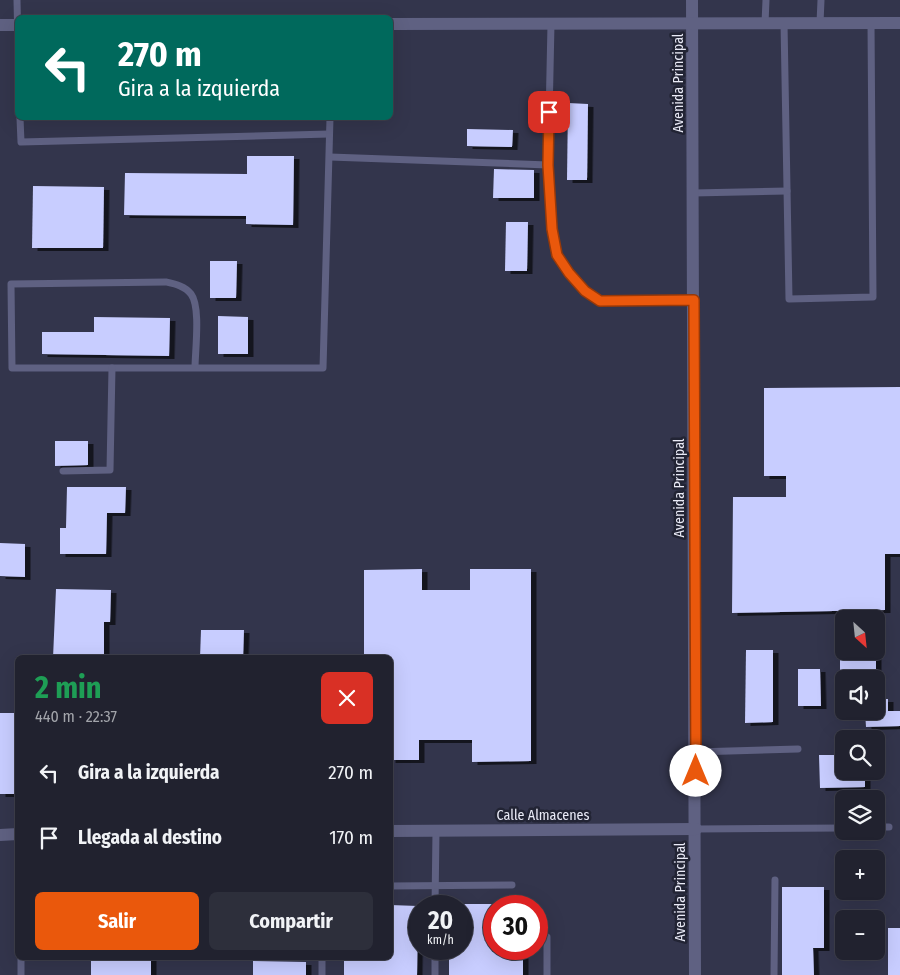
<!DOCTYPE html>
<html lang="es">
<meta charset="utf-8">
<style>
body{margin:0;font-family:"Fira Sans Condensed",sans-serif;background:#2d2f3b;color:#f1f3f6;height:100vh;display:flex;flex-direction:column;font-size:19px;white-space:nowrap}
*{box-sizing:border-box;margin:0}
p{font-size:16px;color:#a2a4aa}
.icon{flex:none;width:28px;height:28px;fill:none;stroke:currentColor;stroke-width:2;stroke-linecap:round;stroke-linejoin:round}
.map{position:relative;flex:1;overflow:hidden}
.details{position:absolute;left:15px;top:655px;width:378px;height:305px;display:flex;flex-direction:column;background:#21222f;border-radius:8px;box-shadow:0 5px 20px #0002,0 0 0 1px #3e3f4b}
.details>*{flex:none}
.hud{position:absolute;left:15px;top:15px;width:378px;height:105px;border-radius:8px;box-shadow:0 5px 20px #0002,0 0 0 1px #3e3f4b;background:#00695c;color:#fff;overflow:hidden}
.needle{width:32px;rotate:153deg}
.tools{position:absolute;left:835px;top:610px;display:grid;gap:10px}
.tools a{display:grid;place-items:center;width:50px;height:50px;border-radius:8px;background:#21222f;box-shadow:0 5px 20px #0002,0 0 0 1px #3e3f4b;font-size:25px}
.speed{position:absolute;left:408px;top:895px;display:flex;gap:10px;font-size:25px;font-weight:700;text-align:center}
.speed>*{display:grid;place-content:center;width:65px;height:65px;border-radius:50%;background:#21222f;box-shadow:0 5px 20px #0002,0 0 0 1px #3e3f4b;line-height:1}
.speed small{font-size:12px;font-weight:400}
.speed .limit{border:8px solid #d22;background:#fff;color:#111}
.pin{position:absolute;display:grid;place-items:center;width:42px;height:42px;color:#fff;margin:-21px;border-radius:10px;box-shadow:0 2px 8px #0006}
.me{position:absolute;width:55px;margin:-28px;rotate:0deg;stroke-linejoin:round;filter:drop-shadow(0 0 4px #0008)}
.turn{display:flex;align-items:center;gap:18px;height:105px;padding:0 20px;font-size:22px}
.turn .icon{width:65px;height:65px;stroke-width:2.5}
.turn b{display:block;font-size:35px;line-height:42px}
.round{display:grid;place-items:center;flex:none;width:52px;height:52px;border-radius:8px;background:#2d2f3b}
.summary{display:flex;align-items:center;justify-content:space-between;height:85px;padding:0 20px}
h1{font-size:30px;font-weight:700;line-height:38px;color:#1e9e55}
.primary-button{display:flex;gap:10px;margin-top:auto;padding:10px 20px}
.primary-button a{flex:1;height:58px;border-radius:8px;background:#ea580c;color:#fff;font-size:20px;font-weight:700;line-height:58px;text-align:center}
.primary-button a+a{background:#2d2f3b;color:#f1f3f6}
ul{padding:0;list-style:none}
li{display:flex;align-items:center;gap:15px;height:65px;padding:0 20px}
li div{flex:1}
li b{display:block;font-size:19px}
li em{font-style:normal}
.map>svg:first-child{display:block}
.built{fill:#33354c;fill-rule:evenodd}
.building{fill:#c8cdff;filter:url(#shadow)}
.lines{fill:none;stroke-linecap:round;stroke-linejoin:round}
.lane{stroke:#5f6182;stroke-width:7}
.street{stroke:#5f6182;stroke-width:12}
.route-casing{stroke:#983908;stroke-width:12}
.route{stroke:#ea580c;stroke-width:9}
.labels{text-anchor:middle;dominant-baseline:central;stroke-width:5;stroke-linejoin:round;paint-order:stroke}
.street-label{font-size:14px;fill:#eaebf7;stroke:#222434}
</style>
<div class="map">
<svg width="900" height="975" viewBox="0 0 900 975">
<defs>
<filter id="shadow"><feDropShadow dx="5.5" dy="3" stdDeviation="0" flood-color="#0009"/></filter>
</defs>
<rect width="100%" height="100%" fill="#2c2e3f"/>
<!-- built -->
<path class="built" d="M0 0H900V975H0ZM18 18H390V118H18ZM844 619H876V651H844ZM18 658H390V958H18ZM844 679H876V711H844ZM844 739H876V771H844ZM844 799H876V831H844ZM844 859H876V891H844ZM419 906H461V949H419ZM494 906H536V949H494ZM844 919H876V951H844Z"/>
<!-- building -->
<g class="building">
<polygon points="568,103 588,104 587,180 567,180"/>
<polygon points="467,129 513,130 512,147 467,146"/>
<polygon points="247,156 294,156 293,225 246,224 246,216 124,215 125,173 247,174"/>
<polygon points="494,169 534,170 534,198 493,198"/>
<polygon points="33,186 104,187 103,248 32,248"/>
<polygon points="506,222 528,222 527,271 505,271"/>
<polygon points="210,261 237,261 236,298 210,298"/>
<polygon points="218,316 248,317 248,354 218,354"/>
<polygon points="94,317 170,318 169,356 42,354 42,332 94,332"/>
<polygon points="900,387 900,554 885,554 885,610 732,613 733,497 786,497 786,476 764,476 764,388"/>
<polygon points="55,441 88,441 88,465 55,466"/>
<polygon points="67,487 126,487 125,513 107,513 106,554 60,554 60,528 66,528"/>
<polygon points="0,543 25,544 25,577 0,576"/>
<polygon points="422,569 422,590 470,590 470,569 531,569 531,761 472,762 472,740 419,740 419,760 390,760 390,658 364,658 364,570"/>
<polygon points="56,589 111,590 110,622 104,622 104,658 53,658"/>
<polygon points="201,630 244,630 243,658 200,658"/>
<polygon points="746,650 773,650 773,722 745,723"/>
<rect x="840" y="651" width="36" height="28"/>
<polygon points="798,669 820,669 821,706 798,706"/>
<polygon points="876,699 888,699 888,711 900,711 900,726 866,727 865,711 876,711"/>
<rect x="0" y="713" width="18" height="81"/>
<polygon points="819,755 844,755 844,771 865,771 865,787 820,788"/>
<polygon points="782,887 824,887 824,948 813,948 814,975 782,975"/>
<polygon points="461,904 494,904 494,949 523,949 523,975 449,975 449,949 461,949"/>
<polygon points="390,905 418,906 417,975 344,975 344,958 390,958"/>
<rect x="888" y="928" width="12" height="47"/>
<rect x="91" y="958" width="60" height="17"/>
<polygon points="253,961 306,962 306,975 253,975"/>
</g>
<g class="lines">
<!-- lane -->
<g class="lane">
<polyline points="17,0 18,46"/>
<polyline points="765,23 766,0"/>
<polyline points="784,23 789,299 873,297 871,23"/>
<polyline points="820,23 821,0"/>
<polyline points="551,24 548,165 552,229 557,255 585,291 600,301 694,300"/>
<polyline points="20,118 21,142 329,134"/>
<polyline points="330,157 548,165"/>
<polyline points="693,193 787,191"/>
<path d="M195 368C195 351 201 307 191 294 185 286 175 284 166 282L11 284 12 368H323L330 118"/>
<polyline points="63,471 110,470 112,368"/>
<polyline points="695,752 798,749"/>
<polyline points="876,827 889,827"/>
<polyline points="696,829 844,828"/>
<polyline points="390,886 512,885"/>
<polyline points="435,906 436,831"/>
<polyline points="547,937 547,975"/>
<polyline points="21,958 21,975"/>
<polyline points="322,958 322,975"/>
<polyline points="435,975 435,949"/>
<polyline points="774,975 775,880"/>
</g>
<!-- street -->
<g class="street">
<polyline points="692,0 695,975"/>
<polyline points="390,24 900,23"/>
<polyline points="0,25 18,25"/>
<polyline points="390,831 696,829"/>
<polyline points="0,835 18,834"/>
</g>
</g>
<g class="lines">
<defs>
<polyline id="route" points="549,112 548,165 552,229 557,255 569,273 585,291 600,301 694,300 696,771"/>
</defs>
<!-- route casing -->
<use href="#route" class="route-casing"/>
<!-- route -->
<use href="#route" class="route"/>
</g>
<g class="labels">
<!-- street labels -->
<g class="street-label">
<text transform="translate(678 83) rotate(-90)">Avenida Principal</text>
<text transform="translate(679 488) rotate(-90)">Avenida Principal</text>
<text x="543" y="815">Calle Almacenes</text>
<text transform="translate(680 892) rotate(-90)">Avenida Principal</text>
</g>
</g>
</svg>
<div class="tools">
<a><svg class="needle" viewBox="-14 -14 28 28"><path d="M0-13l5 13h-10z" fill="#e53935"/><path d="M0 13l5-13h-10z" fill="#a2a4aa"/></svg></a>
<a><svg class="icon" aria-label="sound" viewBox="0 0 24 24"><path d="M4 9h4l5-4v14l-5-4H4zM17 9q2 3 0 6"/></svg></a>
<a><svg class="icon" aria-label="search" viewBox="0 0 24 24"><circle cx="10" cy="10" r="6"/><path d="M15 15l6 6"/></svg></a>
<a><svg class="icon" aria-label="layers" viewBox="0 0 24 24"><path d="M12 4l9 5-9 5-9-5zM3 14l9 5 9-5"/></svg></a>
<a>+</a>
<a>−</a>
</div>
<div class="speed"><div>20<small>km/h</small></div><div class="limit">30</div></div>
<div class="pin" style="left:549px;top:112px;background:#d93025"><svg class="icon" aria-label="arrive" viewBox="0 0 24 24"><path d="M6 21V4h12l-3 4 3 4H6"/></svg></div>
<svg class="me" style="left:696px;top:771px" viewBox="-20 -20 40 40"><circle r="19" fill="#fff"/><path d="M0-13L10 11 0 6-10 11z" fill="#ea580c"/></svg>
<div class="hud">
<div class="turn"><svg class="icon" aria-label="left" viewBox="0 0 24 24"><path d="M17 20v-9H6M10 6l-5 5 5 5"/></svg><div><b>270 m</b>Gira a la izquierda</div></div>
</div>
<section class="details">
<div class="summary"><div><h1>2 min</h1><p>440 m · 22:37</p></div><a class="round" style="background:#d93025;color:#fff"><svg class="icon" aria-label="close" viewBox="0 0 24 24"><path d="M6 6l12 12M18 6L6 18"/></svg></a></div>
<ul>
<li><svg class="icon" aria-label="left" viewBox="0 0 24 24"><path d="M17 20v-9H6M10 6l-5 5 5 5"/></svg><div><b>Gira a la izquierda</b></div><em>270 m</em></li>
<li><svg class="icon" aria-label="arrive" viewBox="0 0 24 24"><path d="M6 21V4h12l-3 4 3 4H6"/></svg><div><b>Llegada al destino</b></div><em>170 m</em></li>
</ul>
<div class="primary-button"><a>Salir</a><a>Compartir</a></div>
</section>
</div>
